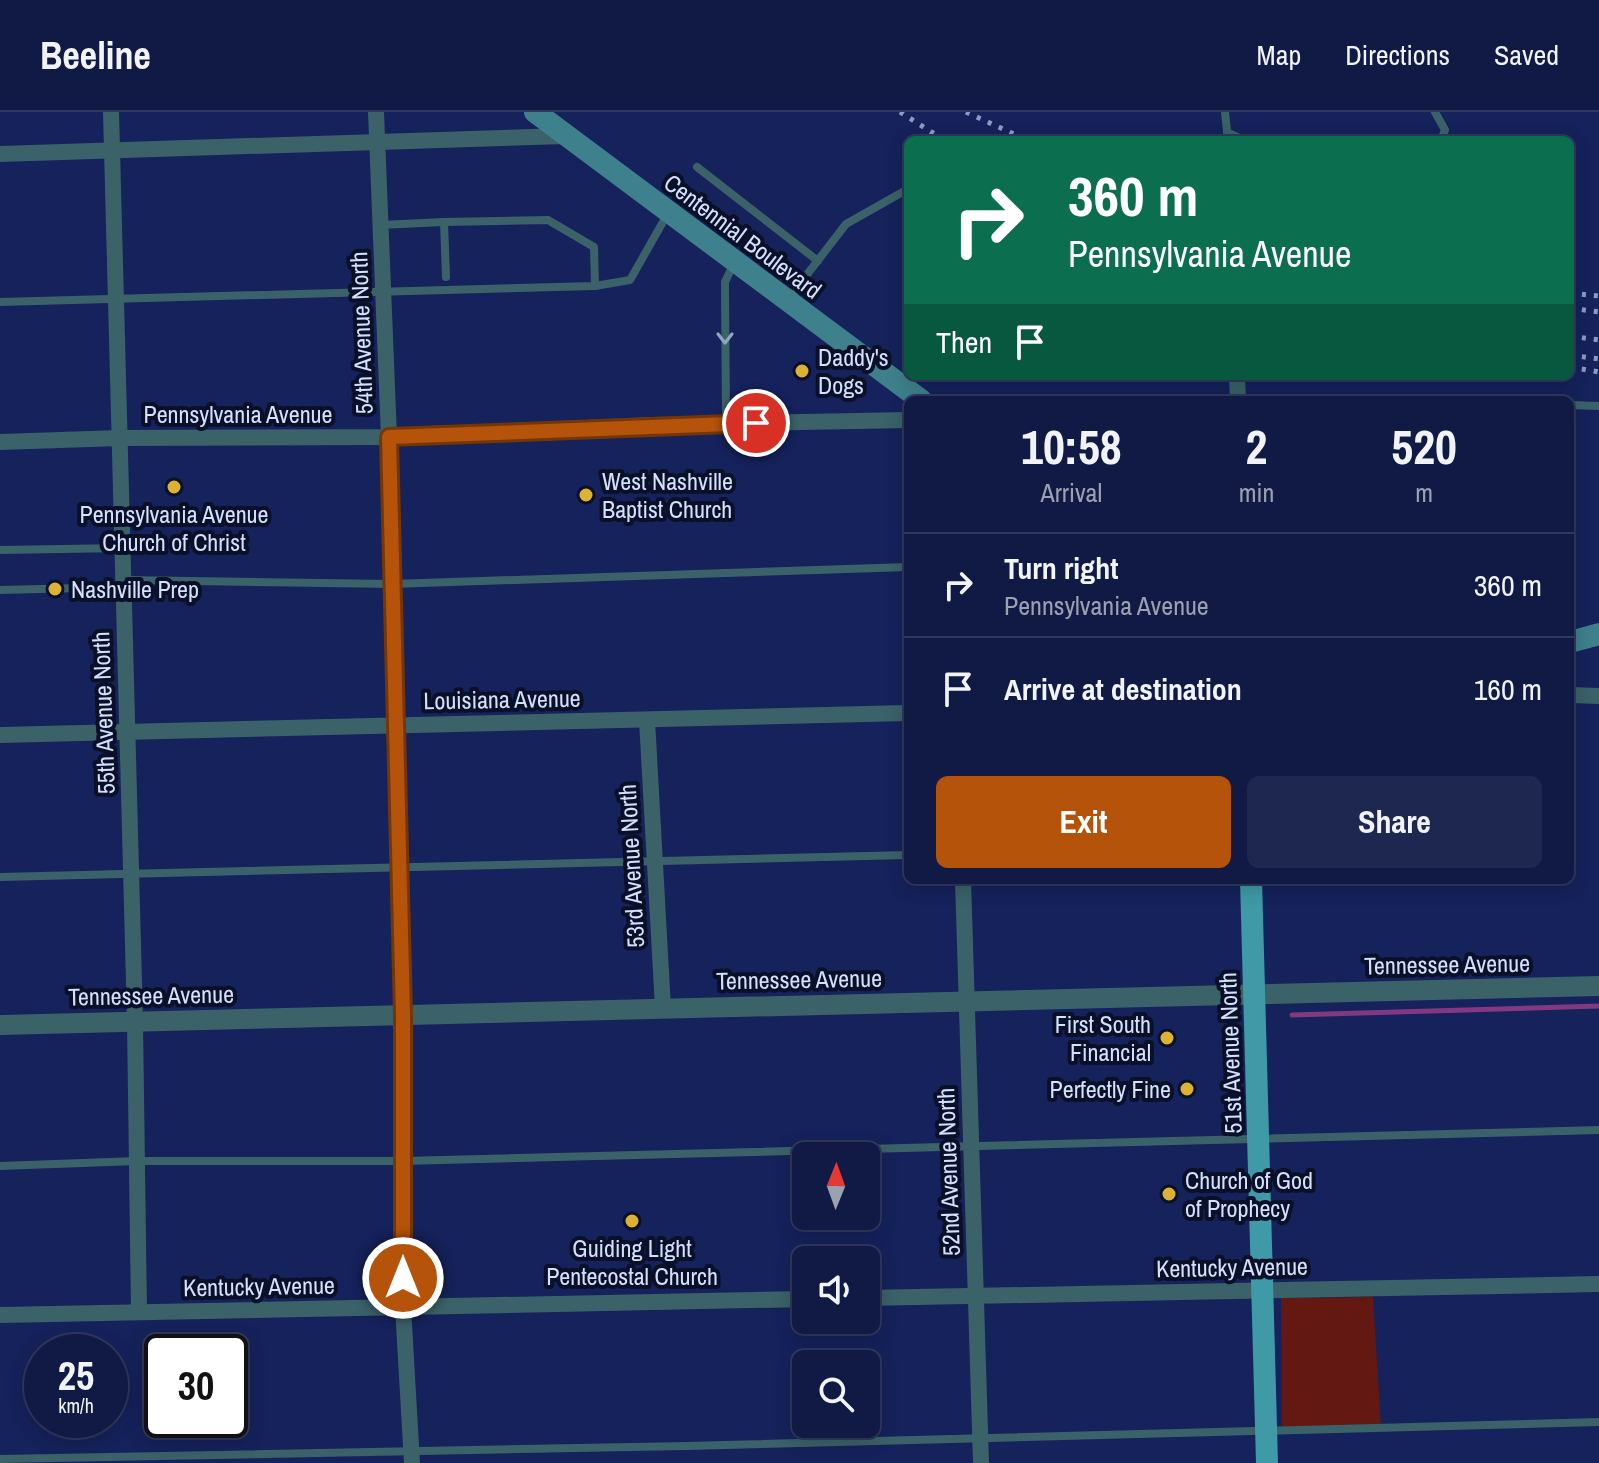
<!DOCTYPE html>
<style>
body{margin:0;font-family:"Archivo Narrow",sans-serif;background:#1e274f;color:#f1f3f6;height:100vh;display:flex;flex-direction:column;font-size:30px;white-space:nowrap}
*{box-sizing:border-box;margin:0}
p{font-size:26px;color:#9ca1b2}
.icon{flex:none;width:44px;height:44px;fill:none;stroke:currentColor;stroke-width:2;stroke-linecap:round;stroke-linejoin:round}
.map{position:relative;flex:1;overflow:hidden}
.panel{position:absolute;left:904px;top:284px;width:670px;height:488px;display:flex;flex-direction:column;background:#101a44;border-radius:12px;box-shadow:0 4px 20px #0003,0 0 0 2px #30385d}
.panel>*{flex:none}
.hud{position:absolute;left:904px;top:24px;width:670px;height:244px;border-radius:12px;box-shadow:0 4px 20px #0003,0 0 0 2px #30385d;background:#0b6e4f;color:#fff;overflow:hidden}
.needle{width:52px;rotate:1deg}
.buttons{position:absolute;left:792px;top:1030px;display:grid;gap:16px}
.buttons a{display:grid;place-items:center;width:88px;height:88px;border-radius:12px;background:#101a44;box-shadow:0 4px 20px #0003,0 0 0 2px #30385d;font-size:40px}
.speed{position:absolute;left:24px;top:1222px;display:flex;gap:16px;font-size:40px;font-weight:700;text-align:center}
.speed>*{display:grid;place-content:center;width:104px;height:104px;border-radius:50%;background:#101a44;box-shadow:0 4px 20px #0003,0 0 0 2px #30385d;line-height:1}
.speed small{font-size:20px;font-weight:400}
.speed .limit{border:4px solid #111;border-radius:12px;background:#fff;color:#111}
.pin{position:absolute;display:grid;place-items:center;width:68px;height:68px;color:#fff;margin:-34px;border:4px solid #fff;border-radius:50%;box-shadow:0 2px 8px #0007}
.me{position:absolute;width:88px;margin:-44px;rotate:0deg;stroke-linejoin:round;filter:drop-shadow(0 0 6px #0008)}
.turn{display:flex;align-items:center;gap:28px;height:168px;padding:0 32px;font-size:36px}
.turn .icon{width:104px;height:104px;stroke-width:2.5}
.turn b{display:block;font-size:56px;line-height:68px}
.then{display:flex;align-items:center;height:76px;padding:0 32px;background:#0003;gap:16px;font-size:30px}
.eta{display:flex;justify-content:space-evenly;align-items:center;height:136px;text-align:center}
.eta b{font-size:48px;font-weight:700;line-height:56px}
.button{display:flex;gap:16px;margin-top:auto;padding:16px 32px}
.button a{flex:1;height:92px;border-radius:12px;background:#b45309;color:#fff;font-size:32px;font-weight:700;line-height:92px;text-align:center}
.button a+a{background:#1e274f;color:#f1f3f6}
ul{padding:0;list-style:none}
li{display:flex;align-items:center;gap:24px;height:104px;padding:0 32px;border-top:2px solid #30385d}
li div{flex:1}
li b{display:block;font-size:30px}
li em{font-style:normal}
header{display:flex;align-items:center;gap:48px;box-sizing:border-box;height:112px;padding:0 40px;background:#101a44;border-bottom:2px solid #30385d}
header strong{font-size:38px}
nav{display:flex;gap:44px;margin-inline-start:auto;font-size:28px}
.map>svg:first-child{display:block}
.green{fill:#641812}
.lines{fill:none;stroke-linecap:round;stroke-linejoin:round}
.stream{stroke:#82397f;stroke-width:5}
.service{stroke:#3a6268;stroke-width:8}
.minor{stroke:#3a6268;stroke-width:16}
.tertiary{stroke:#3a6268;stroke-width:20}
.secondary{stroke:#3e818c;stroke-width:22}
.primary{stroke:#3f99a7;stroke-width:22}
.rail{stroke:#8e9ac1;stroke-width:5;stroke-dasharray:4 8;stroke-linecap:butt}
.oneway{stroke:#8fa7ba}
.route-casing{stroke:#753606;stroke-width:20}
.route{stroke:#b45309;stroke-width:14}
.poi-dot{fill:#ddb233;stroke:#091028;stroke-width:3}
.labels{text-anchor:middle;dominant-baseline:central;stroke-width:8;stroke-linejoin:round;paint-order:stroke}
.street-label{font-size:24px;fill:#d5e0fd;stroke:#091028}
.poi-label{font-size:24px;fill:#d5e0fd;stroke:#091028;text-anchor:start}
</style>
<header>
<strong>Beeline</strong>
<nav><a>Map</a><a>Directions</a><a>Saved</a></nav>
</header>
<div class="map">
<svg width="1599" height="1351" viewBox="0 0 1599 1351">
<rect width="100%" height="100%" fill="#15225b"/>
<!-- green -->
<polygon class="green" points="1373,1185 1381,1314 1282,1316 1281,1186"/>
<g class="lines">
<!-- stream -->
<polyline class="stream" points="1292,903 1599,894"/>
<!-- service -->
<g class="service">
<polyline points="1225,0 1228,28"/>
<polyline points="1435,0 1445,18 1441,28"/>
<polyline points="1227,20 1244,28"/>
<polyline points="697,55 818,149"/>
<polyline points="380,113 444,110"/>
<polyline points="446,165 444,110 548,108 594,135 595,174"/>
<polyline points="789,186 846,112 908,77"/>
<polyline points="0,190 595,174 630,168 668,101"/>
<polyline points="1570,293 1599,294"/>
<polyline points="726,311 725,170 734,151"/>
<polyline points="0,438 123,436"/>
<polyline points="124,468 392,472 908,455"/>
<polyline points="0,478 123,475"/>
<polyline points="0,765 908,743"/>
<polyline points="0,1054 137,1049 403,1049 1599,1018"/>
<polyline points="0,1347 686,1334 1599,1310"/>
</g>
<!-- minor -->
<g class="minor">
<polyline points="111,0 135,909 139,1200"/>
<polyline points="376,0 389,325 403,903 403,1195 412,1351"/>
<polyline points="0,42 566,24"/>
<polyline points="1237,264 1238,288"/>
<polyline points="0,330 120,326 389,325 651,313 908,308"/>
<polyline points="1570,583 1599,584"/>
<polyline points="647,608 663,896"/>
<polyline points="0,623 908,601"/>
<polyline points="963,768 981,1351"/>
<polyline points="866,1186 1599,1172"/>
<polyline points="0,1203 806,1187"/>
</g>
<!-- tertiary -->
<polyline class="tertiary" points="0,913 1599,874"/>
<!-- secondary -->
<g class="secondary">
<polyline points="535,0 921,288"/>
<polyline points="1570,530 1599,522"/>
</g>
<!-- primary -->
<polyline class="primary" points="1251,768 1267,1351"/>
<!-- rail -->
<g class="rail">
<polyline points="900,0 944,28"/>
<polyline points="966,0 1027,28"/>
<polyline points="1570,181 1599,184"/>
<polyline points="1570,196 1599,200"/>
<polyline points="1570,224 1599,228"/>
<polyline points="1570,243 1599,247"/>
<polyline points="1570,255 1599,260"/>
</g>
</g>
<!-- one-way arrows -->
<defs><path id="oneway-chevron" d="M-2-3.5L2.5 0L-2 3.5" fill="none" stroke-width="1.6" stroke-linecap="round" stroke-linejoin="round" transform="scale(2)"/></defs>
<use class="oneway" href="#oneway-chevron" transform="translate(725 226) rotate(90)"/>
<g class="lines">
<defs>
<polyline id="route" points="403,1166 403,903 389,325 756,311"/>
</defs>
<!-- route casing -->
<use href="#route" class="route-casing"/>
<!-- route -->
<use href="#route" class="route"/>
</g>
<!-- markers -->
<g class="poi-dot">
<circle cx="802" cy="259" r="8"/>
<circle cx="174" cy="375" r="8"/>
<circle cx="586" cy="383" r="8"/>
<circle cx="55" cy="477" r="8"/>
<circle cx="1167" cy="926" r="8"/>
<circle cx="1187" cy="977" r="8"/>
<circle cx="1169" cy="1082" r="8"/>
<circle cx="632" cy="1109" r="8"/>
</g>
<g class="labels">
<!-- street labels -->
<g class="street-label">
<text transform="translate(743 124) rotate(37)">Centennial Boulevard</text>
<text transform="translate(361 221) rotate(-92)">54th Avenue North</text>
<text x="238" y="302">Pennsylvania Avenue</text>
<text transform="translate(502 587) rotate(-1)">Louisiana Avenue</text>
<text transform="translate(103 601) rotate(-92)">55th Avenue North</text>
<text transform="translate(631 754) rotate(-93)">53rd Avenue North</text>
<text transform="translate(1447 852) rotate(-1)">Tennessee Avenue</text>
<text transform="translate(799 867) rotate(-1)">Tennessee Avenue</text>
<text transform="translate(151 883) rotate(-1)">Tennessee Avenue</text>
<text transform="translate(1230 941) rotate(-92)">51st Avenue North</text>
<text transform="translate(948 1060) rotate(-92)">52nd Avenue North</text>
<text transform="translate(1232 1155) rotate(-1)">Kentucky Avenue</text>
<text transform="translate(259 1174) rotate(-1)">Kentucky Avenue</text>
</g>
<!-- poi labels -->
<g class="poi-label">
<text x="818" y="245">Daddy's<tspan x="818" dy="28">Dogs</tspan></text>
<text x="602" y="369">West Nashville<tspan x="602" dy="28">Baptist Church</tspan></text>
<text x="174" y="402" text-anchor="middle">Pennsylvania Avenue<tspan x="174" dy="28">Church of Christ</tspan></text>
<text x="71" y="477">Nashville Prep</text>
<text x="1151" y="912" text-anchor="end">First South<tspan x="1151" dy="28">Financial</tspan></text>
<text x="1171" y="977" text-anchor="end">Perfectly Fine</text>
<text x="1185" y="1068">Church of God<tspan x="1185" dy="28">of Prophecy</tspan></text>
<text x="632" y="1136" text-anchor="middle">Guiding Light<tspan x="632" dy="28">Pentecostal Church</tspan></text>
</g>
</g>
</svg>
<div class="buttons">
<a><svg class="needle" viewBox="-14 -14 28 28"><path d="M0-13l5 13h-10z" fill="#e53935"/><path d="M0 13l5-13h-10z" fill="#9ca1b2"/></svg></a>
<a><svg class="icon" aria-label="sound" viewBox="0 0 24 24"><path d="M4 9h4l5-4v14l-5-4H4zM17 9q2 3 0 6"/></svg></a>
<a><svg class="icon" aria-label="search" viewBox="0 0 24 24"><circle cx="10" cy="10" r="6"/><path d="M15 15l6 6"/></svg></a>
</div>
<div class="speed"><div>25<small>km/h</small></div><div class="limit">30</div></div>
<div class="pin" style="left:756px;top:311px;background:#d93025"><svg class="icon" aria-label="arrive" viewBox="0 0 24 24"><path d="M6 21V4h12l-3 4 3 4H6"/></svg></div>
<svg class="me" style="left:403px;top:1166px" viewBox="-20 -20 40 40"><circle r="17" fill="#b45309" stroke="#fff" stroke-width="3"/><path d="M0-11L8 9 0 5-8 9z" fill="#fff"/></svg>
<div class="hud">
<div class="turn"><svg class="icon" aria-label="right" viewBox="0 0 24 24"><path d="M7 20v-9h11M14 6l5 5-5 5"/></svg><div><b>360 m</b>Pennsylvania Avenue</div></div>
<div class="then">Then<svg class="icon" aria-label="arrive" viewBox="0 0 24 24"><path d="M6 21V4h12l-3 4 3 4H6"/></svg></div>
</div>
<section class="panel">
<div class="eta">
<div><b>10:58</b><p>Arrival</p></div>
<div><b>2</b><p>min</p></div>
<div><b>520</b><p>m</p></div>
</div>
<ul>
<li><svg class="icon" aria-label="right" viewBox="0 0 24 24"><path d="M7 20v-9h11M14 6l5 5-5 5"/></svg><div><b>Turn right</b><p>Pennsylvania Avenue</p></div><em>360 m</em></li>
<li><svg class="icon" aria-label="arrive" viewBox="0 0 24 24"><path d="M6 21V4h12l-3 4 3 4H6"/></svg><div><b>Arrive at destination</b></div><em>160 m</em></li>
</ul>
<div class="button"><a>Exit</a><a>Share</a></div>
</section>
</div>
